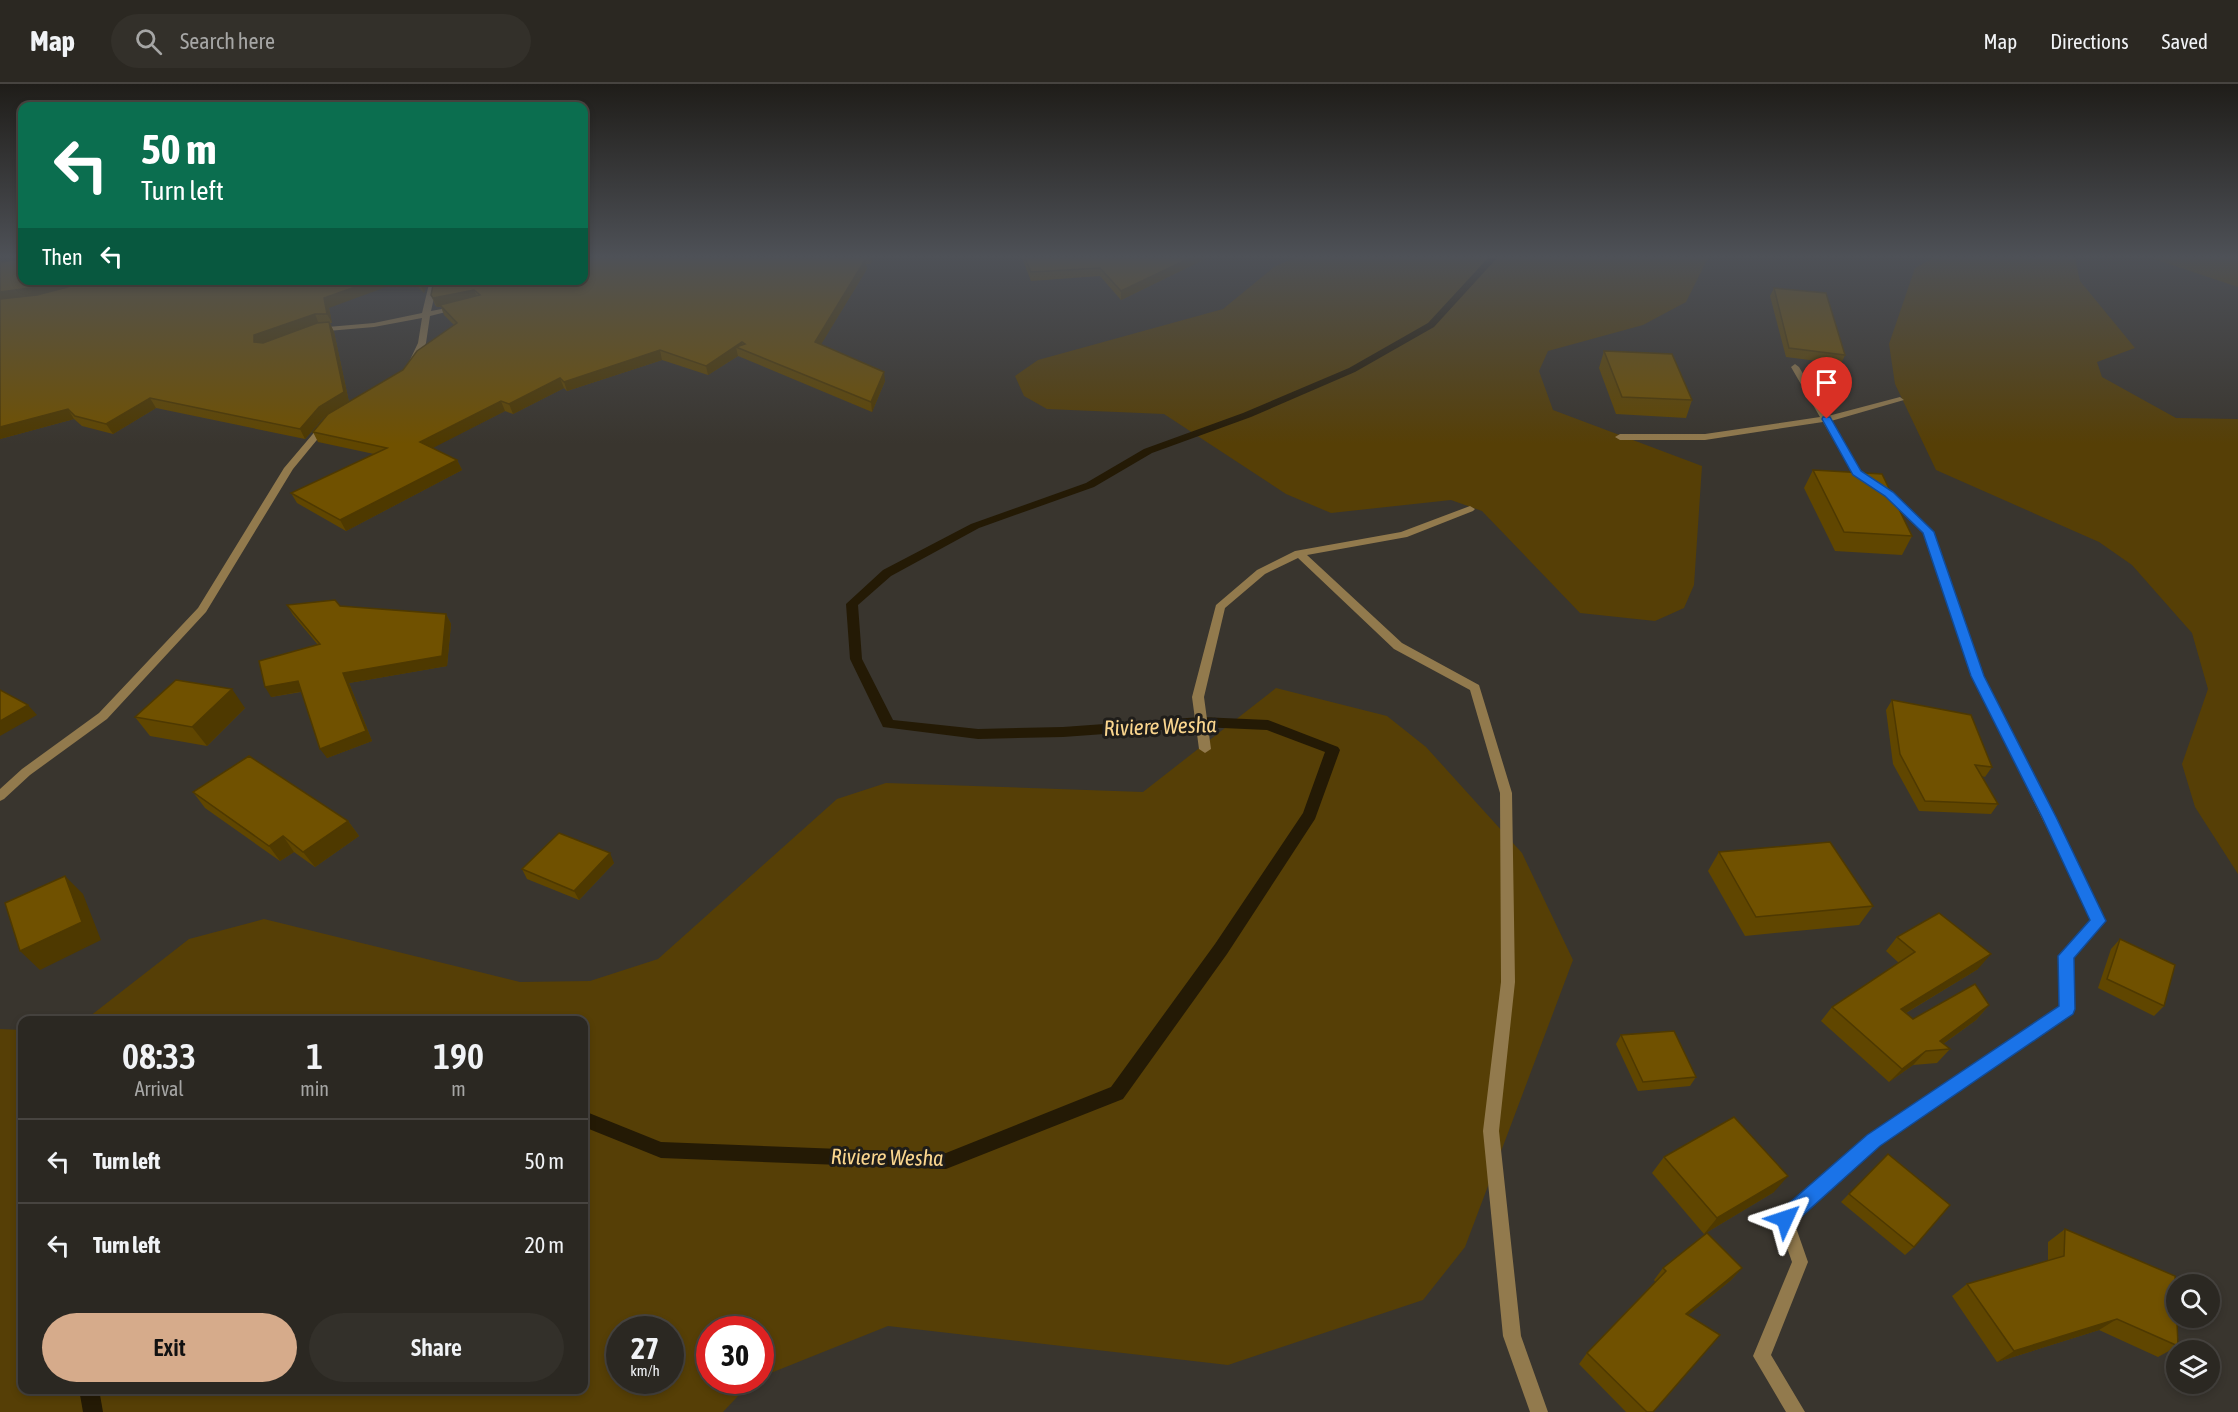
<!DOCTYPE html>
<style>
body{margin:0;font-family:"Asap Condensed",sans-serif;background:#33302a;color:#f1f3f6;height:100vh;display:flex;flex-direction:column;font-size:22px;white-space:nowrap}
*{box-sizing:border-box;margin:0}
p{font-size:20px;color:#a6a6a5}
.icon{flex:none;width:33px;height:33px;fill:none;stroke:currentColor;stroke-width:2;stroke-linecap:round;stroke-linejoin:round}
.map{position:relative;flex:1;overflow:hidden}
.drawer{position:absolute;left:18px;top:932px;width:570px;height:378px;display:flex;flex-direction:column;background:#2b2822;border-radius:12px;box-shadow:0 3px 9px #0003,0 0 0 2px #474440}
.drawer>*{flex:none}
.top-card{position:absolute;left:18px;top:18px;width:570px;height:183px;border-radius:12px;box-shadow:0 3px 9px #0003,0 0 0 2px #474440;background:#0b6e4f;color:#fff;overflow:hidden}
.tools{position:absolute;left:2166px;top:1190px;display:grid;gap:12px}
.tools a{display:grid;place-items:center;width:54px;height:54px;border-radius:50%;background:#2b2822;box-shadow:0 3px 9px #0003,0 0 0 2px #474440;font-size:30px}
.speed{position:absolute;left:606px;top:1232px;display:flex;gap:12px;font-size:30px;font-weight:700;text-align:center}
.speed>*{display:grid;place-content:center;width:78px;height:78px;border-radius:50%;background:#2b2822;box-shadow:0 3px 9px #0003,0 0 0 2px #474440;line-height:1}
.speed small{font-size:15px;font-weight:400}
.speed .limit{border:9px solid #d22;background:#fff;color:#111}
.pin{position:absolute;display:grid;place-items:center;width:51px;height:51px;color:#fff;margin:-62px -26px;border-radius:50% 50% 50% 0;rotate:-45deg;box-shadow:0 0 6px #0007}
.pin .icon{rotate:45deg}
.me{position:absolute;width:66px;margin:-33px;rotate:48deg;stroke-linejoin:round;filter:drop-shadow(0 0 4px #0008)}
.turn{display:flex;align-items:center;gap:21px;height:126px;padding:0 24px;font-size:27px}
.turn .icon{width:78px;height:78px;stroke-width:2.5}
.turn b{display:block;font-size:42px;line-height:51px}
.then{display:flex;align-items:center;height:57px;padding:0 24px;background:#0003;gap:12px;font-size:22px}
.eta{display:flex;justify-content:space-evenly;align-items:center;height:102px;text-align:center}
.eta b{font-size:36px;font-weight:600;line-height:42px}
.button{display:flex;gap:12px;margin-top:auto;padding:12px 24px}
.button a{flex:1;height:69px;border-radius:36px;background:#d6ab8b;color:#111;font-size:24px;font-weight:600;line-height:69px;text-align:center}
.button a+a{background:#33302a;color:#f1f3f6}
ul{padding:0;list-style:none}
li{display:flex;align-items:center;gap:18px;height:84px;padding:0 24px;border-top:2px solid #474440}
li div{flex:1}
li b{display:block;font-size:22px}
li em{font-style:normal}
header{display:flex;align-items:center;gap:36px;box-sizing:border-box;height:84px;padding:0 30px;background:#2b2822;border-bottom:2px solid #474440}
header strong{font-size:28px}
nav{display:flex;gap:33px;margin-inline-start:auto;font-size:21px}
.search{width:420px;height:54px;background:#33302a;display:flex;align-items:center;gap:15px;box-sizing:border-box;padding:0 21px;border-radius:33px;color:#a6a6a5;font-size:22px}
.map>svg:first-child{display:block}
.green{fill:#563f06;fill-rule:evenodd}
.lines{fill:none;stroke-linecap:round;stroke-linejoin:round}
.stream{fill:#241a05;fill-rule:evenodd}
.minor{fill:#927a4d;fill-rule:evenodd}
.wall{fill:#604600}
.shaded-wall{fill:#4e3900}
.building{fill:#705100;stroke:#4e3900;stroke-width:1.5}
.route{fill:#1a73e8;stroke:#114b97;stroke-width:1.5}
.labels{text-anchor:middle;dominant-baseline:central;stroke-width:6;stroke-linejoin:round;paint-order:stroke}
.water-label{font-size:22px;font-style:italic;fill:#fbd68e;stroke:#1f1d1a}
</style>
<header>
<strong>Map</strong>
<div class="search"><svg class="icon" aria-label="search" viewBox="0 0 24 24"><circle cx="10" cy="10" r="6"/><path d="M15 15l6 6"/></svg>Search here</div>
<nav><a>Map</a><a>Directions</a><a>Saved</a></nav>
</header>
<div class="map">
<svg width="2238" height="1328" viewBox="0 0 2238 1328">
<rect width="100%" height="100%" fill="#39352e"/>
<!-- green -->
<g class="green">
<polygon points="1294,174 1708,174 1686,218 1643,241 1548,267 1539,287 1553,326 1702,382 1694,501 1684,524 1655,537 1580,529 1482,427 1451,416 1331,429 1286,410 1164,330 1047,325 1024,312 1015,292 1038,276 1223,225 1274,183"/>
<polygon points="1933,174 2075,174 2080,197 2135,264 2097,278 2102,293 2176,334 2238,335 2238,790 2195,723 2182,680 2208,605 2192,549 2132,481 2099,458 1936,386 1895,300 1889,260 1915,184"/>
<polygon points="2151,174 2238,174 2238,203"/>
<path d="M1276 604 1387 632 1426 663 1522 769 1573 876 1465 1163 1423 1216 1228 1281 888 1242 761 1293 760 1245H710V1296H753L723 1328H0V945L22 946V1305H584V936H85L189 855 264 835 520 898 590 897 658 875 837 715 886 699 1143 708ZM620 1245H670V1296H620Z"/>
</g>
<g class="lines">
<!-- stream -->
<g class="stream">
<polygon points="1488,174 1497,174 1434,243 1355,288 1251,333 1152,369 1094,403 979,444 891,492 858,521 862,575 893,636 978,645 1063,643 1201,633 1268,636 1338,663 1340,666 1315,735 1227,870 1123,1015 946,1085 661,1074 584,1043 584,1027 661,1058 946,1069 1111,1003 1215,860 1303,729 1325,668 1267,646 1201,643 1063,653 978,655 883,643 850,575 846,520 883,486 971,440 1086,399 1144,365 1243,329 1349,284 1428,239"/>
<polygon points="79,1305 99,1305 103,1328 83,1328"/>
</g>
<!-- minor -->
<g class="minor">
<polygon points="430,196 438,196 431,227 458,222 462,224 430,232 426,259 416,280 409,278 418,259 422,234 374,243 316,248 312,246 316,244 374,239 422,229"/>
<polygon points="1795,280 1799,283 1828,332 1900,313 1904,316 1831,337 1861,387 1892,408 1933,448 1984,592 2106,837 2073,874 2074,925 2072,929 1880,1061 1794,1138 1808,1178 1771,1271 1805,1328 1786,1328 1753,1272 1792,1178 1777,1135 1779,1129 1868,1051 2060,922 2059,872 2092,836 1972,592 1923,449 1886,412 1854,391 1823,338 1705,356 1620,356 1615,353 1620,350 1705,350 1820,333 1791,283"/>
<polygon points="326,337 330,340 293,385 206,528 107,635 30,691 4,715 0,717 0,705 22,685 99,629 198,524 284,384 323,338"/>
<polygon points="1470,422 1475,425 1473,427 1407,453 1307,471 1402,559 1479,601 1512,709 1515,898 1499,1047 1521,1252 1548,1328 1530,1328 1503,1252 1483,1047 1501,898 1500,709 1470,606 1394,565 1298,474 1265,490 1225,524 1204,613 1211,665 1205,669 1199,665 1192,613 1216,521 1257,486 1295,467 1401,448"/>
</g>
</g>
<!-- wall -->
<g class="wall">
<polygon points="584,174 874,174 870,180 866,180 867,185 821,260 885,297 872,328 738,272 708,291 662,276 567,307 564,304 513,330 505,327 432,364 457,376 462,386 346,447 297,419 291,409 374,370 318,358 313,348 328,330 324,333 305,355 156,324 113,350 82,342 74,335 0,355 22,196 329,224 332,239 330,239 334,248 349,318 403,286 454,241 444,231 441,223 437,223 435,221 431,211"/>
<polygon points="1022,174 1207,174 1121,216 1100,192 1031,197"/>
<polygon points="412,196 429,196 424,209"/>
<polygon points="1774,204 1845,271 1841,280 1786,273 1770,212"/>
<polygon points="1604,267 1692,316 1686,334 1616,330 1599,284"/>
<polygon points="1813,386 1912,452 1902,471 1835,467 1804,404"/>
<polygon points="287,521 340,522 446,530 451,540 447,582 349,599 372,657 327,674 301,608 271,613 318,561 293,531"/>
<polygon points="1892,616 1992,683 1985,693 1982,692 1998,720 1991,730 1919,727 1893,680 1886,626"/>
<polygon points="245,624 207,662 150,652 135,633"/>
<polygon points="193,708 348,737 359,752 315,783 294,768 280,777 205,724"/>
<polygon points="1719,768 1873,822 1859,841 1745,852 1708,787"/>
<polygon points="614,779 579,816 527,795 522,785"/>
<polygon points="1897,853 1978,885 1906,929 1913,935 1989,921 1976,936 1943,960 1950,965 1937,979 1913,981 1889,998 1821,937 1832,923 1899,879 1886,867"/>
<polygon points="2120,855 2164,922 2154,932 2098,904 2111,865"/>
<polygon points="1621,951 1696,993 1690,1002 1638,1007 1616,960"/>
<polygon points="1888,1070 1914,1163 1905,1171 1841,1118"/>
<polygon points="1664,1073 1774,1108 1704,1150 1652,1089"/>
<polygon points="2065,1145 2178,1262 2158,1273 2099,1246 1997,1278 1952,1212 1967,1200 2048,1177 2048,1158"/>
<polygon points="1663,1184 1742,1184 1731,1196 1688,1231 1653,1328 1626,1328 1579,1280 1587,1269 1656,1199 1654,1196"/>
</g>
<!-- shaded-wall -->
<g class="shaded-wall">
<polygon points="869,174 874,174 870,180"/>
<polygon points="1190,174 1207,174 1121,216 1121,207"/>
<polygon points="865,176 867,185 817,267 815,258"/>
<polygon points="61,196 103,196 43,212 0,218 0,208"/>
<polygon points="375,196 405,196 329,224 332,239 327,230 324,214"/>
<polygon points="421,196 429,196 424,209 420,200"/>
<polygon points="474,206 478,215 437,223 433,214"/>
<polygon points="315,230 319,240 259,261 254,258 254,251"/>
<polygon points="329,238 334,248 349,318 324,333 305,355 300,345"/>
<polygon points="742,258 744,266 736,263 738,272 708,291 706,282"/>
<polygon points="660,266 662,276 567,307 564,298"/>
<polygon points="884,288 885,297 872,328 871,318"/>
<polygon points="560,294 564,304 513,330 509,320"/>
<polygon points="150,314 156,324 113,350 106,340"/>
<polygon points="501,317 505,327 425,368 420,358"/>
<polygon points="68,325 74,335 0,355 0,343"/>
<polygon points="457,376 462,386 346,447 340,436"/>
<polygon points="446,530 451,540 447,582 349,599 372,657 327,674 320,665 343,589"/>
<polygon points="298,597 304,607 271,613 265,603"/>
<polygon points="232,605 245,624 207,662 192,643"/>
<polygon points="28,621 37,631 0,652 0,637"/>
<polygon points="348,737 359,752 315,783 303,768"/>
<polygon points="283,752 294,768 280,777 269,762"/>
<polygon points="610,769 614,779 579,816 574,807"/>
<polygon points="65,792 83,810 101,856 40,886 20,867"/>
<polygon points="1991,870 1978,885 1889,939 1901,925"/>
<polygon points="1989,921 1976,936 1933,967 1940,957"/>
<polygon points="1926,967 1913,981 1889,998 1902,985"/>
<polygon points="1788,1092 1774,1108 1704,1150 1717,1134"/>
<polygon points="1742,1184 1731,1196 1675,1242 1686,1230"/>
<polygon points="2117,1235 2099,1246 1997,1278 2014,1267"/>
</g>
<!-- building -->
<g class="building">
<polygon points="584,174 863,174 865,176 815,258 884,288 871,318 736,263 745,260 742,258 706,282 660,266 564,298 560,294 509,320 501,317 420,358 457,376 340,436 291,409 387,364 313,348 328,330 403,286 417,267 457,239 440,221 480,211 474,206 433,214 431,211 434,196 584,196"/>
<polygon points="1025,174 1190,174 1121,207 1100,184 1031,188"/>
<polygon points="22,175 22,196 61,196 37,203 0,208 0,178"/>
<polygon points="94,196 375,196 324,214 327,230 315,230 254,251 254,258 263,259 317,239 329,238 344,308 319,323 300,345 150,314 106,340 75,332 68,325 0,343 0,215 37,211"/>
<polygon points="1774,204 1826,209 1845,271 1789,264"/>
<polygon points="1604,267 1672,270 1692,316 1622,313"/>
<polygon points="1813,386 1882,390 1912,452 1844,448"/>
<polygon points="335,516 340,522 446,530 442,572 343,589 366,647 320,665 298,597 265,603 259,577 320,560 287,521"/>
<polygon points="176,596 232,605 192,643 135,633"/>
<polygon points="0,606 28,621 0,637"/>
<polygon points="1892,616 1971,631 1992,683 1975,681 1998,720 1925,717 1900,670"/>
<polygon points="249,672 348,737 303,768 283,752 269,762 193,708"/>
<polygon points="559,749 610,769 574,807 522,785"/>
<polygon points="1830,758 1873,822 1756,833 1719,768"/>
<polygon points="65,792 82,838 20,867 5,819"/>
<polygon points="1939,829 1991,870 1901,925 1913,935 1975,900 1989,921 1940,957 1950,965 1926,967 1902,985 1832,923 1915,868 1897,853"/>
<polygon points="2120,855 2175,881 2164,922 2107,895"/>
<polygon points="1674,947 1696,993 1643,998 1621,951"/>
<polygon points="1734,1033 1788,1092 1717,1134 1664,1073"/>
<polygon points="1888,1070 1950,1121 1914,1163 1849,1110"/>
<polygon points="2065,1145 2175,1192 2178,1262 2117,1235 2014,1267 1967,1200 2064,1172"/>
<polygon points="1707,1149 1742,1184 1686,1230 1720,1251 1653,1328 1647,1328 1587,1269 1666,1187 1663,1184"/>
</g>
<!-- sky -->
<linearGradient id="sky" x2="0" y2="1"><stop stop-color="#1f1d19"/><stop offset="0.48" stop-color="#4e5157"/><stop offset="1" stop-color="#4e5157" stop-opacity="0"/></linearGradient>
<rect width="2238" height="360" fill="url(#sky)"/>
<!-- route -->
<polygon class="route" points="1823,333 1830,333 1861,387 1893,408 1934,448 1984,592 2056,733 2106,837 2074,874 2075,925 2073,930 1880,1062 1792,1141 1785,1144 1779,1141 1776,1135 1779,1128 1867,1051 2059,922 2058,872 2090,836 2042,733 1971,592 1923,449 1885,412 1853,391 1822,335"/>
<g class="labels">
<!-- water labels -->
<g class="water-label">
<text transform="translate(1160 642) rotate(-2)">Riviere Wesha</text>
<text transform="translate(887 1073) rotate(1)">Riviere Wesha</text>
</g>
</g>
</svg>
<div class="tools">
<a><svg class="icon" aria-label="search" viewBox="0 0 24 24"><circle cx="10" cy="10" r="6"/><path d="M15 15l6 6"/></svg></a>
<a><svg class="icon" aria-label="layers" viewBox="0 0 24 24"><path d="M12 4l9 5-9 5-9-5zM3 14l9 5 9-5"/></svg></a>
</div>
<div class="speed"><div>27<small>km/h</small></div><div class="limit">30</div></div>
<div class="pin" style="left:1827px;top:335px;background:#d93025"><svg class="icon" aria-label="arrive" viewBox="0 0 24 24"><path d="M6 21V4h12l-3 4 3 4H6"/></svg></div>
<svg class="me" style="left:1785px;top:1135px" viewBox="-20 -20 40 40"><path d="M0-17L14 15 0 8-14 15z" fill="#1a73e8" stroke="#fff" stroke-width="4"/></svg>
<div class="top-card">
<div class="turn"><svg class="icon" aria-label="left" viewBox="0 0 24 24"><path d="M17 20v-9H6M10 6l-5 5 5 5"/></svg><div><b>50 m</b>Turn left</div></div>
<div class="then">Then<svg class="icon" aria-label="left" viewBox="0 0 24 24"><path d="M17 20v-9H6M10 6l-5 5 5 5"/></svg></div>
</div>
<section class="drawer">
<div class="eta">
<div><b>08:33</b><p>Arrival</p></div>
<div><b>1</b><p>min</p></div>
<div><b>190</b><p>m</p></div>
</div>
<ul>
<li><svg class="icon" aria-label="left" viewBox="0 0 24 24"><path d="M17 20v-9H6M10 6l-5 5 5 5"/></svg><div><b>Turn left</b></div><em>50 m</em></li>
<li><svg class="icon" aria-label="left" viewBox="0 0 24 24"><path d="M17 20v-9H6M10 6l-5 5 5 5"/></svg><div><b>Turn left</b></div><em>20 m</em></li>
</ul>
<div class="button"><a>Exit</a><a>Share</a></div>
</section>
</div>
